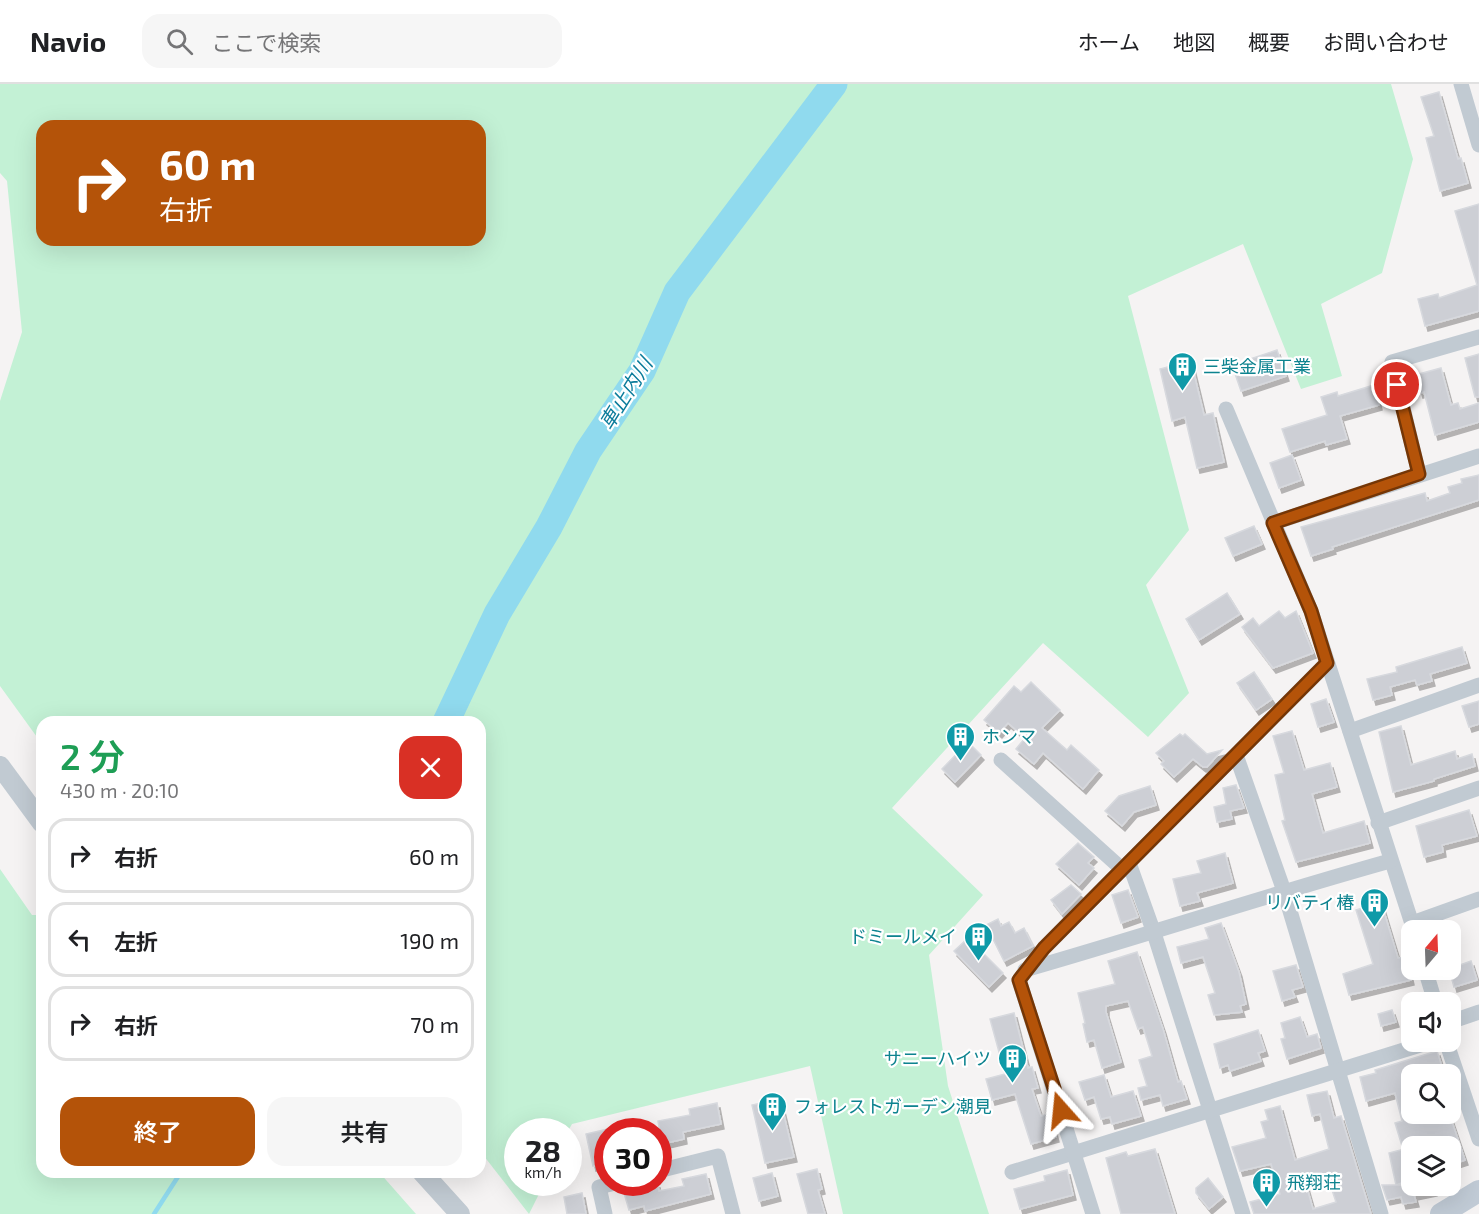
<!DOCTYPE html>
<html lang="ja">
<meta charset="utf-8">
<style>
body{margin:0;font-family:"Exo 2","Noto Sans JP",sans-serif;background:#f6f6f6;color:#202124;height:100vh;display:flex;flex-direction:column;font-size:22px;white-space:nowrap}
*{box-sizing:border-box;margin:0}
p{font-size:20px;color:#757577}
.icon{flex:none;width:33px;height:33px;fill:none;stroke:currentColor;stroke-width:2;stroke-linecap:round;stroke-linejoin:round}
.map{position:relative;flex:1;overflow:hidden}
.sheet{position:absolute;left:36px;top:632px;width:450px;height:462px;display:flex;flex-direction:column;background:#fff;border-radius:18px;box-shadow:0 6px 24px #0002}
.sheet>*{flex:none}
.top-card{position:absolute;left:36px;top:36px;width:450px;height:126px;border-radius:18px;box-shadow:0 6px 24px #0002;background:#b45309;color:#fff;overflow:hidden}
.needle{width:39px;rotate:19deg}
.buttons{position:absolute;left:1401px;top:836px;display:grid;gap:12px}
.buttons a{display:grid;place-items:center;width:60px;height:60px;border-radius:12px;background:#fff;box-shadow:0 6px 24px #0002;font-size:30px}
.speed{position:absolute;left:504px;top:1034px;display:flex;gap:12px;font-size:30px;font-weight:700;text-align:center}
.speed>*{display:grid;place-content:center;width:78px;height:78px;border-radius:50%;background:#fff;box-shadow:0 6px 24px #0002;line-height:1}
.speed small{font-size:15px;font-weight:400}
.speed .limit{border:9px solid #d22;background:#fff;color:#111}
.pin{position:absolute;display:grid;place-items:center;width:51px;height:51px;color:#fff;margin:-26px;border:3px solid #fff;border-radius:50%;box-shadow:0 2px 6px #0007}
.me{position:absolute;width:66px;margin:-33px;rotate:342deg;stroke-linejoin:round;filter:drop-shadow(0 0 4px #0008)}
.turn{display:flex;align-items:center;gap:21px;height:126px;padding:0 24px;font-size:27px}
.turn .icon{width:78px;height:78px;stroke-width:2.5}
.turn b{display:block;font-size:42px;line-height:51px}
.round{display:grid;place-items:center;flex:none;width:63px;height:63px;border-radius:18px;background:#f6f6f6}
.head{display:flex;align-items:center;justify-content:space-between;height:102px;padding:0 24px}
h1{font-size:36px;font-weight:600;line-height:45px;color:#1e9e55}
.action{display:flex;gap:12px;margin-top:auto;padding:12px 24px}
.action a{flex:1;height:69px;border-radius:18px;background:#b45309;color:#fff;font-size:24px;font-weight:600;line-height:69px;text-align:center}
.action a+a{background:#f6f6f6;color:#202124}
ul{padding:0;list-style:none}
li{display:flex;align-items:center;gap:18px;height:75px;margin:0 12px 9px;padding:0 12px;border:3px solid #e0e0e0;border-radius:18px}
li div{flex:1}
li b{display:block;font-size:22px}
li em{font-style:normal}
header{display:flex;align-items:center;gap:36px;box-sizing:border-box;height:84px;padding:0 30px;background:#fff;border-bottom:2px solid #e0e0e0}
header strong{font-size:28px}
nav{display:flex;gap:33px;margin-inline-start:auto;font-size:21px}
.search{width:420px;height:54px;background:#f6f6f6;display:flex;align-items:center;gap:15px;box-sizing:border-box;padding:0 21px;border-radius:18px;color:#757577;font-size:22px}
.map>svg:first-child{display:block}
.green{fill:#c3f1d5;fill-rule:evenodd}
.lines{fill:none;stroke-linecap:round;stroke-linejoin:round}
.stream{stroke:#90daee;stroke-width:4.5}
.river{stroke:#90daee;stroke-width:27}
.building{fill:#cdcfd5;stroke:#d7d9de;stroke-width:1.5;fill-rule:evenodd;filter:url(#shadow)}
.minor{stroke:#c1cad2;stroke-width:15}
.tertiary{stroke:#c1cad2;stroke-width:20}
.secondary{stroke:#c1cbd6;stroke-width:22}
.route-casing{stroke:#753606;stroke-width:15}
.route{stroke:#b45309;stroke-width:10}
.labels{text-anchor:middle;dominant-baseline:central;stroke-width:4.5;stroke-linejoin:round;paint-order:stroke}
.culture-label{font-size:18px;fill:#0d838f;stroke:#fff;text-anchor:start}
.water-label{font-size:20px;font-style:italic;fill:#0c7c9b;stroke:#fff}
</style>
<header>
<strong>Navio</strong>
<div class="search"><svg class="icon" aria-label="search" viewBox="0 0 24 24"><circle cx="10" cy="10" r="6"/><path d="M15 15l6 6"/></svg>ここで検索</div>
<nav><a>ホーム</a><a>地図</a><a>概要</a><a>お問い合わせ</a></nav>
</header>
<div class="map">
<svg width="1479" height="1130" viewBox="0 0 1479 1130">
<defs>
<filter id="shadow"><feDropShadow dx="3" dy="5" stdDeviation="0" flood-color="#0004"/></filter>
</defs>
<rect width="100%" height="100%" fill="#f5f3f3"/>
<!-- green -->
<g class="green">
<path d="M0 0H1391L1413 75 1382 189 1321 220 1342 292 1301 305 1243 160 1128 212 1189 446 1146 501 1189 609 1148 653 1043 559 892 724 983 811 929 871 948 1002 989 1130H843L810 982 572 1040 568 1047H518V1098H545L529 1130 480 1067V638H42V660L0 602V317L22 248 7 97 0 89ZM42 42H480V156H42Z"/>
<polygon points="0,785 32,831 42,831 42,1088 379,1088 416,1130 0,1130"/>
</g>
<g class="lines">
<!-- stream -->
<polyline class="stream" points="154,1130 181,1088"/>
<!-- river -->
<polyline class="river" points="446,638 497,530 549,443 588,367 642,287 677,208 834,0"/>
</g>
<!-- building -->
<g class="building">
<polygon points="1439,8 1458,75 1461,74 1468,99 1440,107 1426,54 1434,52 1421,13"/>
<polygon points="1479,120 1479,227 1425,242 1418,215 1438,210 1439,214 1477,201 1455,127"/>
<polygon points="1277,266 1286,292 1241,307 1232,281"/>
<polygon points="1479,270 1479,313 1475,313 1465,274"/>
<polygon points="1191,277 1204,331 1213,329 1224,378 1197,384 1185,333 1172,337 1160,285"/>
<polygon points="1441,284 1451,321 1458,319 1460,325 1479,319 1479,338 1435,351 1424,308 1420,309 1415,291"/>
<polygon points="1374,301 1379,321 1340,332 1347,355 1326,361 1325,357 1290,368 1282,345 1327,331 1321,313 1337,308 1338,312"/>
<polygon points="1292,371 1301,396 1279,404 1270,379"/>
<polygon points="1479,391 1479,416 1332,463 1333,465 1311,472 1301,443 1425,409 1427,417 1450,409 1448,403 1462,399 1461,395"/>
<polygon points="1254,442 1262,460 1233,472 1225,454"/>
<polygon points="1227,509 1240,530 1199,556 1186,535"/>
<polygon points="1279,527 1285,534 1296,527 1313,569 1273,584 1242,543 1253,534 1259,542"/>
<polygon points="1462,563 1467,579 1430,590 1432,597 1417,601 1415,596 1390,603 1392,611 1373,616 1367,595 1397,588 1396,583"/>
<polygon points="1254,588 1272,615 1256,626 1237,599"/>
<polygon points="1031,598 1060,626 1042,644 1067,666 1071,661 1099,686 1083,705 1043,669 1034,680 1016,665 1025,654 1008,639 999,649 984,636 1014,602 1021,608"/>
<polygon points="1326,615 1334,638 1318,643 1311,620"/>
<polygon points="1479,617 1479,640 1469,643 1462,622"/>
<polygon points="1401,642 1411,681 1455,667 1457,675 1472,670 1475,682 1434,695 1434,697 1393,708 1379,648"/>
<polygon points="1292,647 1304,686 1330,679 1337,703 1312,710 1323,749 1364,737 1370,759 1296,778 1282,737 1285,736 1275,691 1284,689 1273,652"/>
<polygon points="1180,650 1183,652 1185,650 1207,670 1222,666 1207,683 1203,683 1193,675 1174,693 1161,680 1164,677 1156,669"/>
<polygon points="968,658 981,671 955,698 942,685"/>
<polygon points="1236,701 1244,724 1230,727 1232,735 1217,738 1214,723 1226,720 1223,704"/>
<polygon points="1150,702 1156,721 1134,728 1122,742 1105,727 1119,712"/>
<polygon points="1469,726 1477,752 1442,761 1443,768 1424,773 1416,742"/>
<polygon points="1078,759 1094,773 1088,779 1094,784 1079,801 1056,780"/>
<polygon points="1225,769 1233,799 1197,809 1200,817 1180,822 1173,795 1201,789 1197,777"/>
<polygon points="1071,801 1081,810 1062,830 1051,816"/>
<polygon points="1128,806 1138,833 1121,839 1112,811"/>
<polygon points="1381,818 1398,874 1406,873 1411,896 1349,911 1343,890 1373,880 1356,826"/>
<polygon points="998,835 1001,842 1009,838 1015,849 1024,844 1033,862 1004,877 986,841"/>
<polygon points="1221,839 1239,888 1246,920 1240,922 1242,928 1214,931 1208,911 1215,909 1203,873 1181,879 1177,863 1209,855 1205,844"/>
<polygon points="968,854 1003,889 989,903 954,867"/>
<polygon points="1137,868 1163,945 1178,998 1181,997 1187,1015 1163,1022 1160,1011 1141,1016 1138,1004 1147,1002 1139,976 1152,972 1143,943 1138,945 1128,917 1106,922 1106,928 1121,978 1102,984 1094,956 1087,958 1083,940 1085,939 1078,909 1115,900 1108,877"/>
<polygon points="1471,877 1477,896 1454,903 1449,885"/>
<polygon points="1296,881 1303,903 1292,906 1295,913 1282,917 1273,887"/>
<polygon points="1392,926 1396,938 1381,942 1378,930"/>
<polygon points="1014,929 1028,984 1032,983 1038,1004 1032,1005 1041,1032 1050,1030 1056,1053 1031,1060 1015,1010 992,1016 986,995 1005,990 990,935"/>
<polygon points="1300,933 1307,953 1317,950 1321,964 1287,975 1281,955 1285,954 1281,939"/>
<polygon points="1258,946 1265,967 1258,969 1261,977 1230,987 1228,981 1220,984 1214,960"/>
<polygon points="1437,967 1443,986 1430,990 1405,990 1412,1014 1412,1029 1449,1029 1465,1076 1450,1081 1450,1062 1402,1062 1395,1039 1402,1037 1395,1009 1366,1017 1360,993 1376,989 1375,986"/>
<polygon points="1104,991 1111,1013 1133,1007 1141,1032 1112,1040 1110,1033 1101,1035 1094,1013 1085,1016 1079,998"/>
<path d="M1327 1007 1334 1034 1341 1032 1371 1130H1254L1250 1118 1280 1110 1271 1080 1240 1087 1232 1063 1266 1054 1261 1038 1268 1036 1265 1026 1280 1022 1295 1076 1329 1065 1320 1030 1312 1032 1307 1011ZM1327 1091 1336 1118 1313 1125 1305 1097Z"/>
<polygon points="780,1015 794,1073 765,1079 752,1021"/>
<polygon points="717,1019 721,1040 683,1048 684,1055 662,1060 658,1037 690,1031 689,1025"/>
<polygon points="608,1045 608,1078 593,1082 586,1050"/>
<polygon points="1412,1063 1412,1095 1396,1101 1389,1069"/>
<polygon points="1155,1065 1175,1130 1121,1130 1106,1074 1126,1068 1128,1072"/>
<polygon points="817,1085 822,1105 818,1106 825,1130 808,1130 797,1090"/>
<polygon points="1067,1086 1073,1111 1020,1125 1014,1105 1045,1097 1044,1092"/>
<polygon points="772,1089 778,1112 759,1117 753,1094"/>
<polygon points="706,1090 711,1110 645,1127 644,1122 629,1126 624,1109 657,1099 659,1107 684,1102 682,1095"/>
<polygon points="1208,1094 1223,1113 1209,1125 1196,1109 1196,1104"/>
<polygon points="1382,1101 1433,1101 1434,1107 1414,1111 1416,1118 1403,1120 1401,1113 1387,1116"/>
<polygon points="582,1109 586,1130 567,1130 564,1113"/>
</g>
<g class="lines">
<!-- minor -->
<g class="minor">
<polyline points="1461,0 1479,61"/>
<polyline points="1226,325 1311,527 1414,846"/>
<polyline points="1419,390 1392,278 1479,253"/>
<polyline points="1273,439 1479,372"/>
<polyline points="1350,647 1479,601"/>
<polyline points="1236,671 1284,807 1381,1130"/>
<polyline points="1001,676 1123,786"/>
<polyline points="1378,739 1479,704"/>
<polyline points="1129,779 1154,849 1243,1130"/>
<polyline points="1412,839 1479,815"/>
<polyline points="1425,885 1435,918"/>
<path d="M1025 886C1147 851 1268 811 1390 777"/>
<polyline points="1450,938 1479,928"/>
<polyline points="1446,957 1479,1055"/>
<polyline points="658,1087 718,1072 733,1130"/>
<polyline points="1012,1088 1433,957"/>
<polyline points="605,1130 599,1103 619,1098"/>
<polyline points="1093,1130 1019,896 1044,864 1327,579"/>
</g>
<!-- tertiary -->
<g class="tertiary">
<polyline points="0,682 42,739"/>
<polyline points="422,1088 460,1130"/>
</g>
<!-- secondary -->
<polyline class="secondary" points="1441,1130 1479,1107"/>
</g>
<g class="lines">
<defs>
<polyline id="route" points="1061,1026 1019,896 1044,864 1327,579 1311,527 1273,439 1419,390 1397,301"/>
</defs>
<!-- route casing -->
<use href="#route" class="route-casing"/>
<!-- route -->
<use href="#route" class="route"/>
</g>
<!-- icons -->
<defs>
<symbol id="building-pin" viewBox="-11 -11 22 30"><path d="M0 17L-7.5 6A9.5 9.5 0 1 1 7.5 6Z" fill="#0f9aa8" stroke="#fff"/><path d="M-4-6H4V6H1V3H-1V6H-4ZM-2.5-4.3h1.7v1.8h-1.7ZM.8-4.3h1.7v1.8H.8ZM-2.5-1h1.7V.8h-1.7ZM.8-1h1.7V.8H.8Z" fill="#fff"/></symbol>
</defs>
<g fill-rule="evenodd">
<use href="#building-pin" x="1166" y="266" width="33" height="45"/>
<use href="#building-pin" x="944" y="636" width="33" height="45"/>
<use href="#building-pin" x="1358" y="802" width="33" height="45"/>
<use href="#building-pin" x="962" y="836" width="33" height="45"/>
<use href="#building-pin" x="996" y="958" width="33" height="45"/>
<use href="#building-pin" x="756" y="1006" width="33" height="45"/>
<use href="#building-pin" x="1250" y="1082" width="33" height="45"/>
</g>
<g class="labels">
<!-- culture labels -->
<g class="culture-label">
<text x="1203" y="282">三柴金属工業</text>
<text x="982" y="652">ホンマ</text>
<text x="1354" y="818" text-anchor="end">リバティ椿</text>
<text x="957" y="852" text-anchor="end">ドミールメイ</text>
<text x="991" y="974" text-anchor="end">サニーハイツ</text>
<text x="794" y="1022">フォレストガーデン潮見</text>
<text x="1287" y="1098">飛翔荘</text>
</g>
<!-- water labels -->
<g class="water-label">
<text transform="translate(625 309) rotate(-58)">車止内川</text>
</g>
</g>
</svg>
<div class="buttons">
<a><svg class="needle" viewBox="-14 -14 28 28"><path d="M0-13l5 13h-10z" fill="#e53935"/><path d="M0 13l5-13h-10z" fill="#757577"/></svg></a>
<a><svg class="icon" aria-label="sound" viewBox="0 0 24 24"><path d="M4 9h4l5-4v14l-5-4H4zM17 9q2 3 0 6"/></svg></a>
<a><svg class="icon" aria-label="search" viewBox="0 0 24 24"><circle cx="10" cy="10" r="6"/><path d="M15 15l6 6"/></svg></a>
<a><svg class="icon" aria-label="layers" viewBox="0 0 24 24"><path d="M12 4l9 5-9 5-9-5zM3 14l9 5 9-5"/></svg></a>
</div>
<div class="speed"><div>28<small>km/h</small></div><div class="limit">30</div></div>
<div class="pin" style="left:1397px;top:301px;background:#d93025"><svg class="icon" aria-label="arrive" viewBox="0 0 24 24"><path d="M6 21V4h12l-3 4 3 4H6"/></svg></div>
<svg class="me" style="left:1061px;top:1026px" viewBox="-20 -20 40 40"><path d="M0-17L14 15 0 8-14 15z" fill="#b45309" stroke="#fff" stroke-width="4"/></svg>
<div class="top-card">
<div class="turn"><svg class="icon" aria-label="right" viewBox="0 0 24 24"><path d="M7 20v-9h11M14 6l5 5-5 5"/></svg><div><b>60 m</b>右折</div></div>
</div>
<section class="sheet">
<div class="head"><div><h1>2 分</h1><p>430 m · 20:10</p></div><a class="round" style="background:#d93025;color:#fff"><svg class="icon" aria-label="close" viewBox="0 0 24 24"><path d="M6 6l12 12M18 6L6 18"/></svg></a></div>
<ul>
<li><svg class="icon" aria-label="right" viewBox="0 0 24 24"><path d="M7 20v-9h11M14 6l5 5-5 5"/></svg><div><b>右折</b></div><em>60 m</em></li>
<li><svg class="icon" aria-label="left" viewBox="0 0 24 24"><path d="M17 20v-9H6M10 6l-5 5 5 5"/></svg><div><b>左折</b></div><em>190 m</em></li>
<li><svg class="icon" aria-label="right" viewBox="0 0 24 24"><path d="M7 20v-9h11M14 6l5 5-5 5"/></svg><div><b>右折</b></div><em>70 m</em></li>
</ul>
<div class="action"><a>終了</a><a>共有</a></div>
</section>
</div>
